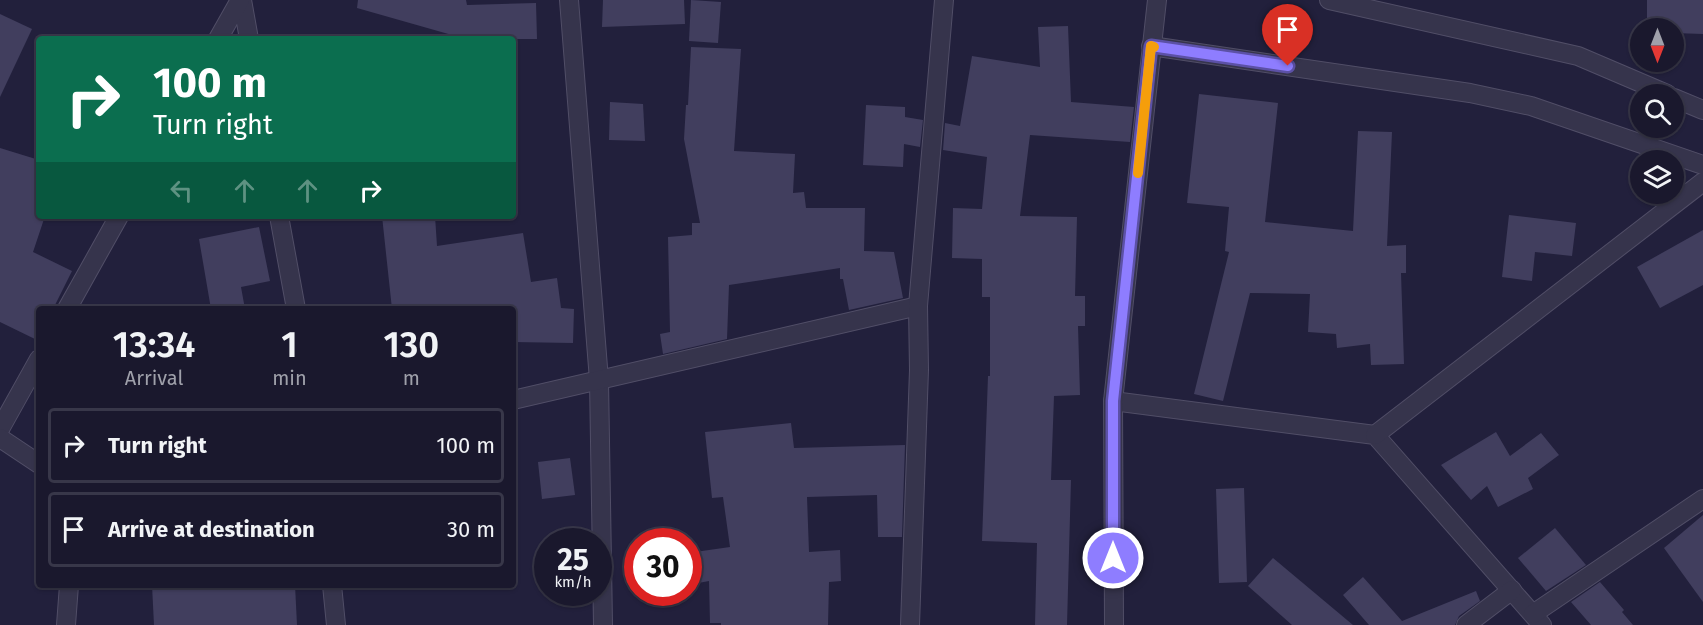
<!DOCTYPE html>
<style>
body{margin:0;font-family:"Fira Sans",sans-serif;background:#272539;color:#f1f3f6;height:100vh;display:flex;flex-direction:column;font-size:22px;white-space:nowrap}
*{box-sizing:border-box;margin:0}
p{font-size:20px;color:#9fa0aa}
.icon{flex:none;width:33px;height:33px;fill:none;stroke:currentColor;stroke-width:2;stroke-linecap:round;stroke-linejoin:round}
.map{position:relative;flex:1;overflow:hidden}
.sheet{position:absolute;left:36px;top:306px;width:480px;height:282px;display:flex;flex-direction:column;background:#1a182d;border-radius:6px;box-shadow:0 2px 4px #0004,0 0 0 2px #383749}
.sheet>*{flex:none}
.hud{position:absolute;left:36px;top:36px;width:480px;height:183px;border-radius:6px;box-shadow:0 2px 4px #0004,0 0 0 2px #383749;background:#0b6e4f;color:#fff;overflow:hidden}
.needle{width:39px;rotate:180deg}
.tools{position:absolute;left:1630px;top:18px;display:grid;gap:12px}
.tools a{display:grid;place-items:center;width:54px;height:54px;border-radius:50%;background:#1a182d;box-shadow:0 2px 4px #0004,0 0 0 2px #383749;font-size:30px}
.speed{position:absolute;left:534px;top:528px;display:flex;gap:12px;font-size:30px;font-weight:700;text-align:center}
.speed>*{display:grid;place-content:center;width:78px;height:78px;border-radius:50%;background:#1a182d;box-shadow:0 2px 4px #0004,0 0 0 2px #383749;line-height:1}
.speed small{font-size:15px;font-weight:400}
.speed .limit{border:9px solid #d22;background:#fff;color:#111}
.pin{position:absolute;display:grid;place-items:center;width:51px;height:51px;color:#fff;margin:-62px -26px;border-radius:50% 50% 50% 0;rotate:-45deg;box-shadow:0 0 6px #0007}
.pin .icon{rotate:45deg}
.me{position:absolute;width:66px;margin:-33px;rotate:0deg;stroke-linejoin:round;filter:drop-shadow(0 0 4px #0008)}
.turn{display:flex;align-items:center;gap:21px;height:126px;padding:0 18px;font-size:27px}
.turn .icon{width:78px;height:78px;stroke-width:2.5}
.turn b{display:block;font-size:42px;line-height:51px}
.lanes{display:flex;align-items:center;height:57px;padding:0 18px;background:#0003;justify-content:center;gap:30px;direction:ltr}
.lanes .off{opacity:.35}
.eta{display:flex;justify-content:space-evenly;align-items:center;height:102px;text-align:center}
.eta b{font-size:36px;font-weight:600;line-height:42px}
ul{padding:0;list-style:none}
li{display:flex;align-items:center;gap:18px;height:75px;margin:0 12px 9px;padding:0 6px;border:3px solid #383749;border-radius:6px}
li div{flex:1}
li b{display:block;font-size:22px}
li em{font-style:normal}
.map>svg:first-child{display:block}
.building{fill:#413e5e}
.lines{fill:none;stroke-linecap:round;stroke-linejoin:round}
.minor-casing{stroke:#514e67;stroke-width:20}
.minor{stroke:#36344c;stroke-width:18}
.route-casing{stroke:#5c51a6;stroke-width:15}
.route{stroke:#8e7dff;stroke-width:10}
.slow{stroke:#f59e0b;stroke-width:10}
</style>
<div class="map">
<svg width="1703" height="625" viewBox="0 0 1703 625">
<rect width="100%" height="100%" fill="#22203c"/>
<!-- building -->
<g class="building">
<polygon points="358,0 466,0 467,5 536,3 537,39 466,39 357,8"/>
<polygon points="603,0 684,0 685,24 602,27"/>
<polygon points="691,0 721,2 718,43 689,41"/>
<polygon points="1647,0 1703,0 1703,34 1674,33 1674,28 1647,28"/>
<polygon points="0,14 32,29 0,97"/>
<polygon points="1068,26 1071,102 1134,107 1130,142 1030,135 1020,216 1077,217 1075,296 1085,296 1085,326 1078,326 1080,395 1054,396 1051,480 1071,480 1067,625 1035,625 1037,543 982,541 988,376 990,376 990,297 982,297 982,259 952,258 953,208 982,209 987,157 943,150 945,123 960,126 972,56 1040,67 1038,27"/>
<polygon points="691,47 741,49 734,151 795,154 793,193 804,192 806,208 865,208 864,251 894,252 903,298 849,310 843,279 840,279 840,268 729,285 727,339 663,354 660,334 670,332 668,237 692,235 692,223 700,223 684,139 686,105 688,105"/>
<polygon points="1199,94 1278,103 1265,222 1353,231 1358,131 1392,132 1387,246 1406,245 1406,273 1401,273 1404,364 1371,365 1370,344 1337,348 1336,334 1308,332 1310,294 1250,293 1223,401 1194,394 1229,252 1225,251 1229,207 1187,203"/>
<polygon points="610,102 643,104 645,141 609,140"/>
<polygon points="866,105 905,107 905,117 923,120 920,147 904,144 903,167 863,165"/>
<polygon points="0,148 39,160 39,216 45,216 33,252 72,271 53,309 39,309 39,341 0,322"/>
<polygon points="1509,215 1576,223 1572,256 1535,252 1532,281 1502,277"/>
<polygon points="382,216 435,216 437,246 523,233 531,282 557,278 561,308 574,309 573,343 513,342 513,309 392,309"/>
<polygon points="259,227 270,281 241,287 245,309 211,309 199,239"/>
<polygon points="1703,230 1703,285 1660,308 1637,267"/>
<polygon points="791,423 794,448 905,445 902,537 878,537 877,495 807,497 809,552 840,550 841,581 829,582 828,625 721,625 721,623 710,623 709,581 688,585 688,553 730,547 723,497 712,498 705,432"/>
<polygon points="1496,432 1510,456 1541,433 1559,455 1528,478 1533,489 1498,507 1487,486 1471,500 1441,465"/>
<polygon points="570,458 575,495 542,499 538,462"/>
<polygon points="1244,488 1247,582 1219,583 1216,489"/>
<polygon points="1703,515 1703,602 1664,548"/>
<polygon points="1555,528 1586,565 1546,591 1518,558"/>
<polygon points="1273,558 1353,625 1292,625 1248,586"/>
<polygon points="1363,577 1402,621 1476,591 1480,601 1459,616 1455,625 1369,625 1343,595"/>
<polygon points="1600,582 1624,610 1622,612 1633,625 1591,625 1571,602"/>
<polygon points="152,585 295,585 297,625 154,625"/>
</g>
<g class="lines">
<defs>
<g id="minor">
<polyline points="242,0 249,39"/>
<polyline points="569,0 599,380 603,625"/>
<polyline points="1329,0 1578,56 1667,94"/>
<polyline points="218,39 240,0"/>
<polyline points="1151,46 1470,93 1531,106 1703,165"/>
<polyline points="1674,98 1703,110"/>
<polyline points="279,216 296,309"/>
<polyline points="67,309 119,216"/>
<polyline points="513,400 918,306"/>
<polyline points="1113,401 1375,435 1542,625"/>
<polyline points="0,429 39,359"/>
<polyline points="1375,435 1703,182"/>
<polyline points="0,438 39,464"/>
<polyline points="332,585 336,625"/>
<polyline points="1533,614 1703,499"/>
<polyline points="66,625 69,585"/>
<polyline points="910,625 919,370 918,306 944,0"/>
<polyline points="1114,625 1113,401 1157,0"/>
<polyline points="1466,625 1512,590"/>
</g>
</defs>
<!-- minor casing -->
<use href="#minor" class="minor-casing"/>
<!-- minor -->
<use href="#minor" class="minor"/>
</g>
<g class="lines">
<defs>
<polyline id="route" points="1113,558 1113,401 1151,46 1288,66"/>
</defs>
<!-- route casing -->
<use href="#route" class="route-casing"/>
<!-- route -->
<use href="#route" class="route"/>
<!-- slow -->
<polyline class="slow" points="1138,173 1151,46 1154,47"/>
</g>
</svg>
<div class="tools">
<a><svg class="needle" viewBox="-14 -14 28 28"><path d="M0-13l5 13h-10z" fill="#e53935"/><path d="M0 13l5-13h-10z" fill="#9fa0aa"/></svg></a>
<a><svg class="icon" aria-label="search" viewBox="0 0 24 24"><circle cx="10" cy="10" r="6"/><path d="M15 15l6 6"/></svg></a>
<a><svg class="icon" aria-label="layers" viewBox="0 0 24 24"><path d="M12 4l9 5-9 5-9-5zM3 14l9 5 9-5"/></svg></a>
</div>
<div class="speed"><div>25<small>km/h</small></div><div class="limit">30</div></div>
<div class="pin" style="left:1288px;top:66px;background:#d93025"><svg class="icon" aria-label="arrive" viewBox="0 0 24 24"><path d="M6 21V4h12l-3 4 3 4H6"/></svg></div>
<svg class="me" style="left:1113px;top:558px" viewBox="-20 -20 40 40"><circle r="17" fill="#8e7dff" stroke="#fff" stroke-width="3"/><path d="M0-11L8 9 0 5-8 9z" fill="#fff"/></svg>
<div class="hud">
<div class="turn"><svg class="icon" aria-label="right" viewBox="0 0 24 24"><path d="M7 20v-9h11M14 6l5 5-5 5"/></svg><div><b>100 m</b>Turn right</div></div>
<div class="lanes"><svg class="icon off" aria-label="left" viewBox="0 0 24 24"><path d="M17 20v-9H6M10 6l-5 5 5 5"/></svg><svg class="icon off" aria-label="ahead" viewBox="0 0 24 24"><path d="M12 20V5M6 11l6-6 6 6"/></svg><svg class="icon off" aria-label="ahead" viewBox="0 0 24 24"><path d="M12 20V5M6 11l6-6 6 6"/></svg><svg class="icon" aria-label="right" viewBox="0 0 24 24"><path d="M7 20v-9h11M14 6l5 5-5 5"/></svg></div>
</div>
<section class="sheet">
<div class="eta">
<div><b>13:34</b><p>Arrival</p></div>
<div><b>1</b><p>min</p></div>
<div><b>130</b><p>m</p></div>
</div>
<ul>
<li><svg class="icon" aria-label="right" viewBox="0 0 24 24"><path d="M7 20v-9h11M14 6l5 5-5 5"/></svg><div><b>Turn right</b></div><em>100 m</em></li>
<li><svg class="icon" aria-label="arrive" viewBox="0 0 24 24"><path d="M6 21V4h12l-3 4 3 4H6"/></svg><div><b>Arrive at destination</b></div><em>30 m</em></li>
</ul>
</section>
</div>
